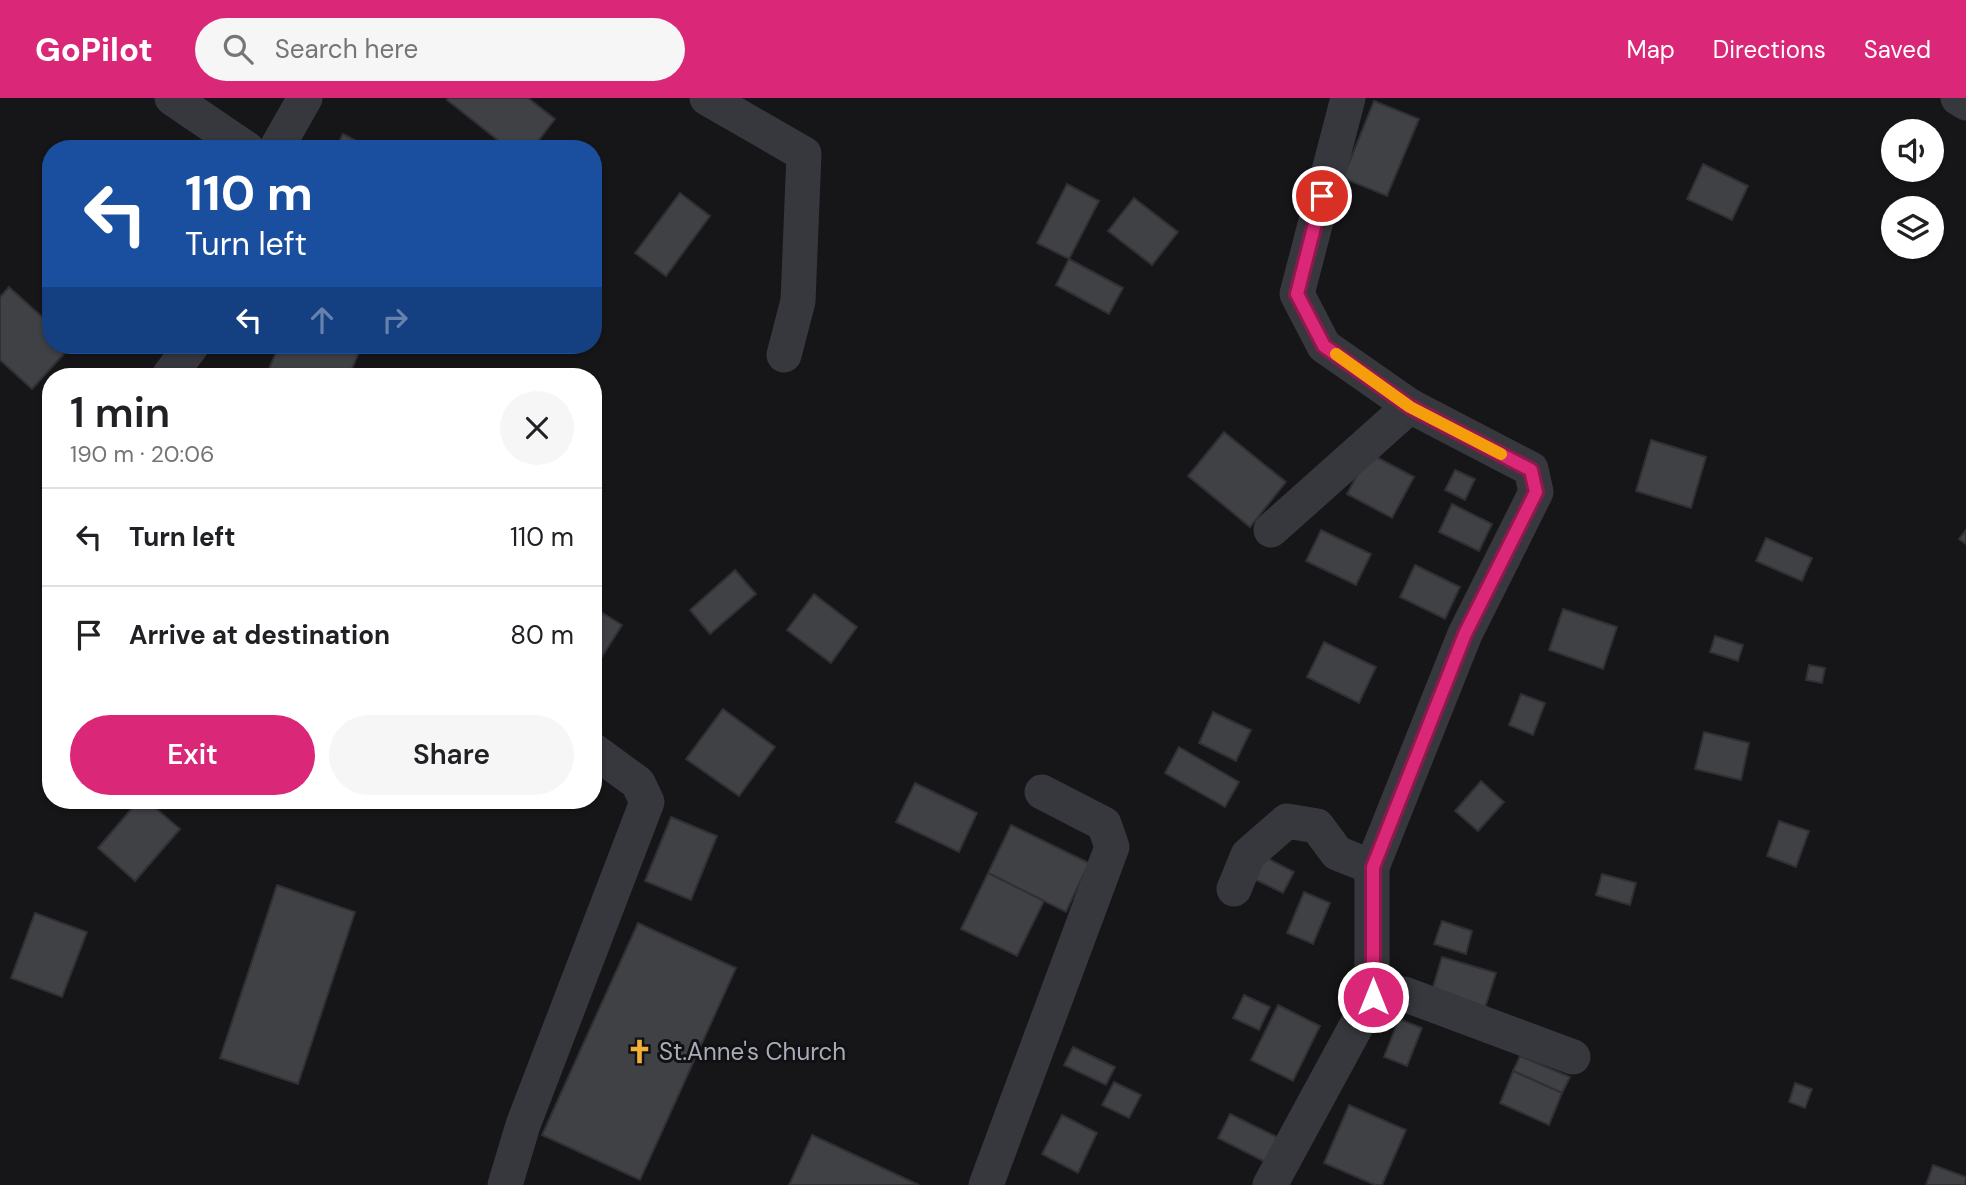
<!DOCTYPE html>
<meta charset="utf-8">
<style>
body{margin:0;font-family:"DM Sans",sans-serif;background:#f6f6f6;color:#202124;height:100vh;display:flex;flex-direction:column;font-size:26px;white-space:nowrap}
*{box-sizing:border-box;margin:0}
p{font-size:23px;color:#757577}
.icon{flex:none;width:38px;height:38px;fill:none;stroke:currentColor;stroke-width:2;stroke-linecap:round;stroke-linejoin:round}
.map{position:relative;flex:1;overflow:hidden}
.panel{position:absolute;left:42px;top:270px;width:560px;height:441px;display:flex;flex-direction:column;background:#fff;border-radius:28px;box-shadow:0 2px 5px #0004}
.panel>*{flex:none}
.hud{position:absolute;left:42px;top:42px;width:560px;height:214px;border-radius:28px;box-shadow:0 2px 5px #0004;background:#1a4fa0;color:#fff;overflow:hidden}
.buttons{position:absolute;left:1881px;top:21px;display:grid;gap:14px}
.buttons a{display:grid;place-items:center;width:63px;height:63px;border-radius:50%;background:#fff;box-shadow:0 2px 5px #0004;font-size:35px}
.pin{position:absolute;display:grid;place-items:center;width:60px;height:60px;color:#fff;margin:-30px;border:4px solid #fff;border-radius:50%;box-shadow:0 2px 7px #0007}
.me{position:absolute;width:77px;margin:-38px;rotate:0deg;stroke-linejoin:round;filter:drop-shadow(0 0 5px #0008)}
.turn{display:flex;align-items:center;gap:24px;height:147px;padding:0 28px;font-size:32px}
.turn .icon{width:91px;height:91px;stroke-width:2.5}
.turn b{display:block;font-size:49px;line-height:60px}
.lanes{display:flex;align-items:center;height:66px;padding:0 28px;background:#0003;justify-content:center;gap:35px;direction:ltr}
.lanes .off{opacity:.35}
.round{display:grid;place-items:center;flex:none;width:74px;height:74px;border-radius:37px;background:#f6f6f6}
.summary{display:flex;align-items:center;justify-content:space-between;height:119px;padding:0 28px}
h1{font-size:42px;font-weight:600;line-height:52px}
.button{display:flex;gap:14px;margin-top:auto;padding:14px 28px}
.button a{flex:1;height:80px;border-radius:42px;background:#db2777;color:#fff;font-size:28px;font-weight:600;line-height:80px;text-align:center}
.button a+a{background:#f6f6f6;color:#202124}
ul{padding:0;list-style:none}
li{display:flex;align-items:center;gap:21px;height:98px;padding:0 28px;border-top:2px solid #e0e0e0}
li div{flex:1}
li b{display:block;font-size:26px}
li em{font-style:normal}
header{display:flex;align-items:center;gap:42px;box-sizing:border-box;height:98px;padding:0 35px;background:#db2777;color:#fff}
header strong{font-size:33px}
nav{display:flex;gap:38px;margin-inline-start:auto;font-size:24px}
.search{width:490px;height:63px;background:#f6f6f6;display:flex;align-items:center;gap:18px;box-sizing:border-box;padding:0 24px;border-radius:38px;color:#757577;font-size:26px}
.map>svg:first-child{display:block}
.building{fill:#404145;stroke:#303034;stroke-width:2}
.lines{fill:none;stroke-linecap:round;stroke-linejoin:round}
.minor{stroke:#37383d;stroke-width:35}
.route-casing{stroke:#8e194d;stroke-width:18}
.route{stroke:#db2777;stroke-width:12}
.slow{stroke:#f59e0b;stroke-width:12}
.labels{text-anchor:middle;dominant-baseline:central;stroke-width:6;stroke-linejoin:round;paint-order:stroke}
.poi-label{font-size:24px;fill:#a8adb8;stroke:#111113;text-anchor:start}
</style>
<header>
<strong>GoPilot</strong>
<div class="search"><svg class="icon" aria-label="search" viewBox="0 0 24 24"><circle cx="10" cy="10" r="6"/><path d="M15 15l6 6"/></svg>Search here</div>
<nav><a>Map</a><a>Directions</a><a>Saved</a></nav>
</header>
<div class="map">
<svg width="1966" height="1087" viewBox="0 0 1966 1087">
<rect width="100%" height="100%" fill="#161618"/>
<!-- building -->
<g class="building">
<polygon points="448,0 528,0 555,21 532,51 509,51 447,2"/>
<polygon points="1374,3 1419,21 1387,98 1343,80"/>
<polygon points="343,36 371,51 335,51"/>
<polygon points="1703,66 1748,88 1732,122 1687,101"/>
<polygon points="1067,86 1099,103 1069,161 1037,145"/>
<polygon points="680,95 710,118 666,178 635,155"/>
<polygon points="1134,100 1178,134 1152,167 1108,133"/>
<polygon points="1069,161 1123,190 1109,216 1056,187"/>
<polygon points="9,189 51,227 51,247 72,247 32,291 0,262 0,199"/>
<polygon points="279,247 362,247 349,278 266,278"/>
<polygon points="1224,334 1286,384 1250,429 1188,378"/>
<polygon points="1651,342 1706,359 1691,410 1636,393"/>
<polygon points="1369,355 1414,379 1392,420 1347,396"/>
<polygon points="1455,372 1475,381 1465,402 1445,392"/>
<polygon points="1452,406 1492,426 1479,453 1439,434"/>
<polygon points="1321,432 1371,456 1356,487 1306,463"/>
<polygon points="1966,432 1966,446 1959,441"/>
<polygon points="1766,440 1812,460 1802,483 1756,463"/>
<polygon points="1415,467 1460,489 1445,521 1400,499"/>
<polygon points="735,472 756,496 710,536 690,512"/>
<polygon points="814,496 857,529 831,565 787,532"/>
<polygon points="593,509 622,527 593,573"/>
<polygon points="1563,511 1617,529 1603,571 1549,552"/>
<polygon points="1715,538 1743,547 1738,563 1710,554"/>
<polygon points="1324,544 1376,569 1359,605 1307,579"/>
<polygon points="1809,567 1825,570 1822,585 1806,582"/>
<polygon points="1521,596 1545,605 1533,637 1509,627"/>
<polygon points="723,611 775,649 739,698 686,661"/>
<polygon points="1213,614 1251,632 1236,663 1199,645"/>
<polygon points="1704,634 1749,645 1741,682 1695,671"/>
<polygon points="1179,649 1239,684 1225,709 1165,675"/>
<polygon points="1481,683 1504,704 1478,733 1455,713"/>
<polygon points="915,685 977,715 959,754 896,724"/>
<polygon points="139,702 146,702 180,731 135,783 98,750"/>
<polygon points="671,719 717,738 691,802 645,783"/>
<polygon points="1779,723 1809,733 1796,769 1767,758"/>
<polygon points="1011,727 1089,765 1066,814 988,775"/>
<polygon points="1261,757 1294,774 1283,795 1250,779"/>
<polygon points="988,775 1044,803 1017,858 961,831"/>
<polygon points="1602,776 1636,785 1630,807 1596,797"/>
<polygon points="277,787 355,814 298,986 220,960"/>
<polygon points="1304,794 1330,805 1313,846 1287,835"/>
<polygon points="35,815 87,834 62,899 11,880"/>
<polygon points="1442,823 1472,833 1466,856 1434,846"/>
<polygon points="638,825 736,870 640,1082 542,1037"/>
<polygon points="1442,859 1496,875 1483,916 1430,899"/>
<polygon points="1244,897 1270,909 1259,932 1233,920"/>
<polygon points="1278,907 1320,928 1293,983 1251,962"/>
<polygon points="1399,921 1422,930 1407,968 1384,959"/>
<polygon points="1073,949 1115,969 1106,987 1064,967"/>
<polygon points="1520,958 1570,979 1562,995 1513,973"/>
<polygon points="1513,973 1562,995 1549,1027 1500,1005"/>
<polygon points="1114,984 1141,997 1129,1020 1102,1007"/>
<polygon points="1795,985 1812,991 1805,1010 1789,1004"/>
<polygon points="1349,1007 1406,1032 1382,1087 1375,1087 1324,1065"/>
<polygon points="1230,1016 1279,1040 1267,1065 1218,1040"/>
<polygon points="1062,1017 1097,1035 1078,1075 1042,1056"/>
<polygon points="812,1037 919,1087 789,1087"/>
<polygon points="1933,1067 1966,1079 1965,1087 1926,1087"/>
</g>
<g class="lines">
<!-- minor -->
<g class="minor">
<polyline points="172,0 247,51"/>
<polyline points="707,0 804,56 798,203 784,257"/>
<polyline points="1958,0 1966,5"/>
<polyline points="276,51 305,0"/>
<polyline points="169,278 192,247"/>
<polyline points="1271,432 1410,308"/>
<polyline points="1234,791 1248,757 1287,723 1317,728 1337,755 1372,769"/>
<polyline points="1372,899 1404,896 1573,959"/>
<polyline points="505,1087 523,1027 647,704 638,685 593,652"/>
<polyline points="986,1087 1112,749 1104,726 1042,694"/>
<polyline points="1270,1087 1372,899 1372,769 1465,536 1536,394 1531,371 1410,308 1324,248 1297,196 1348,0"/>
</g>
</g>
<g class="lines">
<defs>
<polyline id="route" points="1322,98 1297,196 1324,248 1410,309 1531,372 1536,394 1465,536 1373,769 1373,899"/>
</defs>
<!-- route casing -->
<use href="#route" class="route-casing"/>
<!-- route -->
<use href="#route" class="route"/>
<!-- slow -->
<polyline class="slow" points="1336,256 1410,309 1501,356"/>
</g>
<!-- icons -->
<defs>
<symbol id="church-bare" viewBox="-9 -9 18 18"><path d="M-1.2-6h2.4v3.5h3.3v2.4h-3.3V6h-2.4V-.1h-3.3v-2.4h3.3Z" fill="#f2b134" stroke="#111113" stroke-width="2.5" paint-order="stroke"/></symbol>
</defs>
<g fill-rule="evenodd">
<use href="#church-bare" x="622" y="936" width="35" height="35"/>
</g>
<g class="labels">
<!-- poi labels -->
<g class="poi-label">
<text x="659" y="953">St.Anne's Church</text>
</g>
</g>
</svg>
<div class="buttons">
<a><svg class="icon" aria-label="sound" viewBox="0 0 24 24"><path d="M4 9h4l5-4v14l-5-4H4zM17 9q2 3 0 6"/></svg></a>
<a><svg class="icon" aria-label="layers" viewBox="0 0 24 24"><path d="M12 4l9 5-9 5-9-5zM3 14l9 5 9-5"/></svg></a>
</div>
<div class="pin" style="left:1322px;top:98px;background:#d93025"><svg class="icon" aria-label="arrive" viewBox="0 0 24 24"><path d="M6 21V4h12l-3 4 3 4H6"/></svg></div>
<svg class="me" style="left:1373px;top:899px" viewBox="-20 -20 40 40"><circle r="17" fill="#db2777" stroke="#fff" stroke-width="3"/><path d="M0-11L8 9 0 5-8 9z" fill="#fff"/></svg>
<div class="hud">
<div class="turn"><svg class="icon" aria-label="left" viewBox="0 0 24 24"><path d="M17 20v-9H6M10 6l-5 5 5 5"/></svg><div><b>110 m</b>Turn left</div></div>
<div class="lanes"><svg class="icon" aria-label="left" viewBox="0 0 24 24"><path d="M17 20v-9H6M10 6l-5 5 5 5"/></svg><svg class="icon off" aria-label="ahead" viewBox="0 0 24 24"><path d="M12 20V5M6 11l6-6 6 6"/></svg><svg class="icon off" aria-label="right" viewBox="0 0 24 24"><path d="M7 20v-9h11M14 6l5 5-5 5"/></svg></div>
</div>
<section class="panel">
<div class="summary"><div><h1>1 min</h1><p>190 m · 20:06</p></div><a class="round"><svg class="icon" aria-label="close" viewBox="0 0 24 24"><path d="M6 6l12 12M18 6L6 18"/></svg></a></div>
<ul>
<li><svg class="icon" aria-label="left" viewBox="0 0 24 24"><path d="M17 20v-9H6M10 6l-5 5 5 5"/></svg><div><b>Turn left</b></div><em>110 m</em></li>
<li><svg class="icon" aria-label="arrive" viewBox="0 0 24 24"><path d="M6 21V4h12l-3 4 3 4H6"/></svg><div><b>Arrive at destination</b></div><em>80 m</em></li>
</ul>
<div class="button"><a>Exit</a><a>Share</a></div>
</section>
</div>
